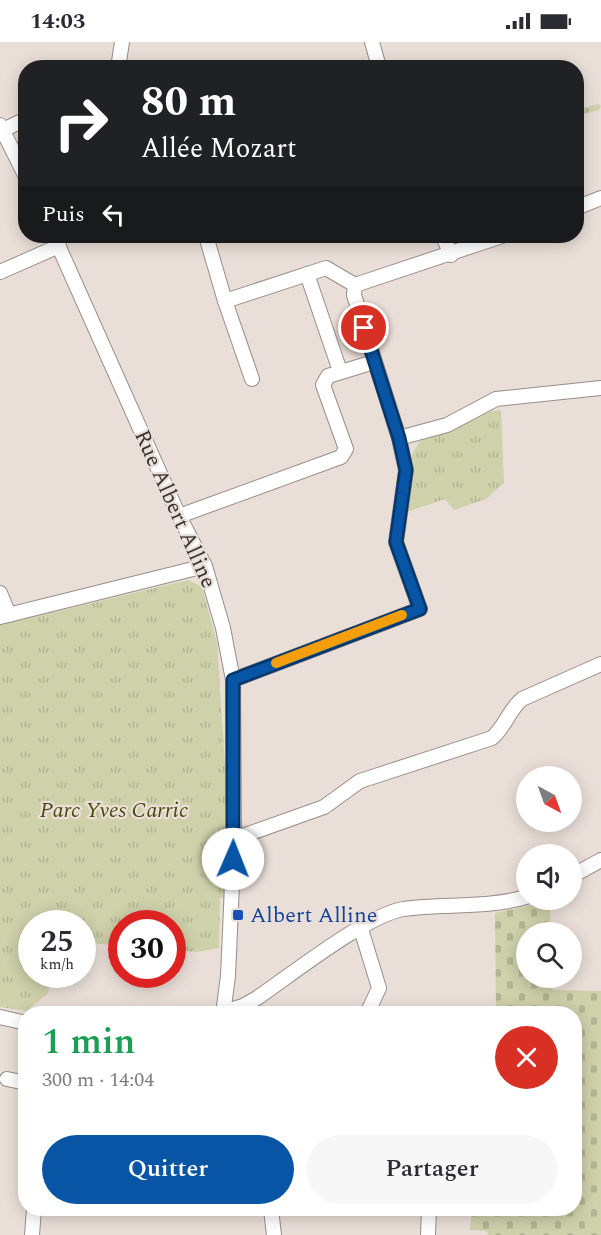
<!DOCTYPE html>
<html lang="fr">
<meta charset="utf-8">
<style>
body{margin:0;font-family:Spectral,serif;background:#f7f7f7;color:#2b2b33;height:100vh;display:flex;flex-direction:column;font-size:22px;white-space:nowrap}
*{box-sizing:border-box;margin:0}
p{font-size:20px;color:#7c7c81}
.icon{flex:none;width:33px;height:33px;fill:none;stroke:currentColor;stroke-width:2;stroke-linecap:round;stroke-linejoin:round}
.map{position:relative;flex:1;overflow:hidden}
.details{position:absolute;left:18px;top:964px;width:564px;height:210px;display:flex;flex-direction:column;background:#fff;border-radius:24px;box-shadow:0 3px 15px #0003}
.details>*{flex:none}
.hud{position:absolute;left:18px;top:18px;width:566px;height:183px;border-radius:24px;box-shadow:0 3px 15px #0003;background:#202124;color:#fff;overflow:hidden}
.needle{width:39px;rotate:139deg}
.tools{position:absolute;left:516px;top:724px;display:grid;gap:12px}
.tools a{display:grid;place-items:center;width:66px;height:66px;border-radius:50%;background:#fff;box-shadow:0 3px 15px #0003;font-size:30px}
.speed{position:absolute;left:18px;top:868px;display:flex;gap:12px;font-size:30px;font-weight:700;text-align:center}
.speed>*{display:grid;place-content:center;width:78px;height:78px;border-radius:50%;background:#fff;box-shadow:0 3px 15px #0003;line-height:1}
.speed small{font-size:15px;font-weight:400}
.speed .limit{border:9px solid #d22;background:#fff;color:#111}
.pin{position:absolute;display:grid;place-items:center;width:51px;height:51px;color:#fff;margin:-26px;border:3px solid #fff;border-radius:50%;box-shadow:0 2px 6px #0007}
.me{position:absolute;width:66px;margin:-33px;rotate:1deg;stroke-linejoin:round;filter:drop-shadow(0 0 4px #0008)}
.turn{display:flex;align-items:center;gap:21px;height:126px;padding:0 24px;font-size:27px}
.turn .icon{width:78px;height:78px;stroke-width:2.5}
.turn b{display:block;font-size:42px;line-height:51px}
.then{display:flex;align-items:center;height:57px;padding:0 24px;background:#0003;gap:12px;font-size:22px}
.round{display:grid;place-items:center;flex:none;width:63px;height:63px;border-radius:32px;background:#f7f7f7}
.overview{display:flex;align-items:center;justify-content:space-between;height:102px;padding:0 24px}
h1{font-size:36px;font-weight:600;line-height:45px;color:#1e9e55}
.primary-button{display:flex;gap:12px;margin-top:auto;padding:12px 24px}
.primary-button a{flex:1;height:69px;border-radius:36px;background:#0755a4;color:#fff;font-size:24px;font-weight:600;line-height:69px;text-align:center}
.primary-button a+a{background:#f7f7f7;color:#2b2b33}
.status{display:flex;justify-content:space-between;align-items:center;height:42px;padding:0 30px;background:#fff;direction:ltr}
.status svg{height:16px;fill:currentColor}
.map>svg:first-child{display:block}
.grass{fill:url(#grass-tufts)}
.cemetery{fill:url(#cemetery-stones)}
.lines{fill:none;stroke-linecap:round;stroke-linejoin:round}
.minor-casing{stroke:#988d87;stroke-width:16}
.minor{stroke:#fff;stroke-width:14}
.route-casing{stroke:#05376b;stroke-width:15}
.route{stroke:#0755a4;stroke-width:10}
.slow{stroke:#f59e0b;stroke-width:10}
.transit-dot{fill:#1a4fb4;stroke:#eadfd8;stroke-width:2}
.labels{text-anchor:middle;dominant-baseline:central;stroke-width:4.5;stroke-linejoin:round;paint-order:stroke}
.street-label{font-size:22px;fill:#373330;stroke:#eadfd8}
.park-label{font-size:22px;font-style:italic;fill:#4a4b07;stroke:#eadfd8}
.transit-label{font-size:22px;fill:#164399;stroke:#eadfd8;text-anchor:start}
</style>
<div class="status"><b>14:03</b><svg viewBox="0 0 49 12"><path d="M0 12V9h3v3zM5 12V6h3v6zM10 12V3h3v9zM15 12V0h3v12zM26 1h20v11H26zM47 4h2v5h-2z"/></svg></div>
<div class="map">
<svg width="601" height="1193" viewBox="0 0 601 1193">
<defs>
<pattern id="grass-tufts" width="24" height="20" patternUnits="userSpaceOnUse" patternTransform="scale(1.5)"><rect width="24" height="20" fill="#ced1aa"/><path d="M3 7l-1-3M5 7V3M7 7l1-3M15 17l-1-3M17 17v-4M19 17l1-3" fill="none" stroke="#b2b493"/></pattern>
<pattern id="cemetery-stones" width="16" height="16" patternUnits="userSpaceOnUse" patternTransform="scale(1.5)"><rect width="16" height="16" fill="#ced1aa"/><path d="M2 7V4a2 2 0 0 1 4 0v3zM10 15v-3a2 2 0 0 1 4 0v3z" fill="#b2b493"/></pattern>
</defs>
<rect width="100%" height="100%" fill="#eadfd8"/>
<!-- grass -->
<g class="grass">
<polygon points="598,62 601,64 599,68 576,74 576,68"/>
<polygon points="501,368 504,441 486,457 454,468 445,457 407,470 412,412 420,399 452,388 491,369"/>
<polygon points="188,538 202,545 217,601 230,800 228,855 220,856 219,906 197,910 173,908 172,882 122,882 121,904 83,900 82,882 32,882 32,933 52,933 48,951 27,969 0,965 0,583"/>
</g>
<!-- cemetery -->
<polygon class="cemetery" points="550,859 551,891 526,891 526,936 552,936 552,948 601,949 601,1193 488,1193 487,1189 470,1188 472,1167 574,1167 574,972 496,972 495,871"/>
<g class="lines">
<defs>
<g id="minor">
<polyline points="372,0 377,18 374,26"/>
<polyline points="118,26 122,0"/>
<polyline points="0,83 26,135"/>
<polyline points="3,88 26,77"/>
<polyline points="576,166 601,156"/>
<polyline points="54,194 179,474 205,524 223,586 233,638 234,797 228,934 223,972"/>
<polyline points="206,194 225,259 326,226 355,243"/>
<polyline points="443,194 451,213"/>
<polyline points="0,230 59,204"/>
<polyline points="307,232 340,329"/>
<polyline points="225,259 252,337"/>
<polyline points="399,396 354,253 355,243 502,194"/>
<polyline points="179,474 341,415 346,407 323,343 328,334 374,320"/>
<polyline points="0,551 9,573"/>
<polyline points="0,575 205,524"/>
<polyline points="233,638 420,567 396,500 406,428 399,396 447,383 496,357 601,346"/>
<path d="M234 797 324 765 360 739 492 696C505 685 509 668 522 657L601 622"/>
<polyline points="572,834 601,818"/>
<polyline points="361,887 379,946 367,972"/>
<path d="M217 972 243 964 257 956C291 933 365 874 403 867 444 861 484 867 526 855"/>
<polyline points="0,975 26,981"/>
<polyline points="7,1037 26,1041"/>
<polyline points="271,1167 274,1193"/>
<polyline points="32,1193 34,1167"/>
<polyline points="428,1193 429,1167"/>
</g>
</defs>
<!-- minor casing -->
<use href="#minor" class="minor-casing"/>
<!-- minor -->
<use href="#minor" class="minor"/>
</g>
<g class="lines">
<defs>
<polyline id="route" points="233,817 233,638 420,567 396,500 406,428 399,396 364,286"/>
</defs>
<!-- route casing -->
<use href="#route" class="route-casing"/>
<!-- route -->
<use href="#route" class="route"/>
<!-- slow -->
<polyline class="slow" points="276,621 402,573"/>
</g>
<!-- markers -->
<rect class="transit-dot" x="232" y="867" width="12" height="12" rx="3"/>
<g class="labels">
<!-- street labels -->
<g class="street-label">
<text transform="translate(175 467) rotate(66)">Rue Albert Alline</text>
</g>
<!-- park labels -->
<g class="park-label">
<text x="114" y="768">Parc Yves Carric</text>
</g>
<!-- transit labels -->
<g class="transit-label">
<text x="250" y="873">Albert Alline</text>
</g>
</g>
</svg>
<div class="tools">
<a><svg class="needle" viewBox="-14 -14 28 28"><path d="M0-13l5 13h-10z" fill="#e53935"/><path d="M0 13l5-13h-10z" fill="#7c7c81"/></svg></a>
<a><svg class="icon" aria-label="sound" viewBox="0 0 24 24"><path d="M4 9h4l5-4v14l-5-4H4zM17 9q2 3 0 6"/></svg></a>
<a><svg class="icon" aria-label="search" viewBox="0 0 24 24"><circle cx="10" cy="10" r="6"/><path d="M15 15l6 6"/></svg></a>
</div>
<div class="speed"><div>25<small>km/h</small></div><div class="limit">30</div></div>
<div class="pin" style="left:364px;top:286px;background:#d93025"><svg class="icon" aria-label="arrive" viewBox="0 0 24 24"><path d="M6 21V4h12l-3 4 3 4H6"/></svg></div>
<svg class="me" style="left:233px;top:817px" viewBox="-20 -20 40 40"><circle r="19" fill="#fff"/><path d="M0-13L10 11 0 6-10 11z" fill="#0755a4"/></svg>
<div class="hud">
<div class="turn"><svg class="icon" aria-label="right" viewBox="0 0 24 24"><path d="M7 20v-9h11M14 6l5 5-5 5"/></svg><div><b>80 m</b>Allée Mozart</div></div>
<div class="then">Puis<svg class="icon" aria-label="left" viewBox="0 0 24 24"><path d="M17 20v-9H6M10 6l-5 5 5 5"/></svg></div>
</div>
<section class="details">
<div class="overview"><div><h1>1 min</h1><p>300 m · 14:04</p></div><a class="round" style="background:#d93025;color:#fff"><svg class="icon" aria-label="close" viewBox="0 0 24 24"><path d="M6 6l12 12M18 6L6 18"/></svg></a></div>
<div class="primary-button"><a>Quitter</a><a>Partager</a></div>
</section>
</div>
